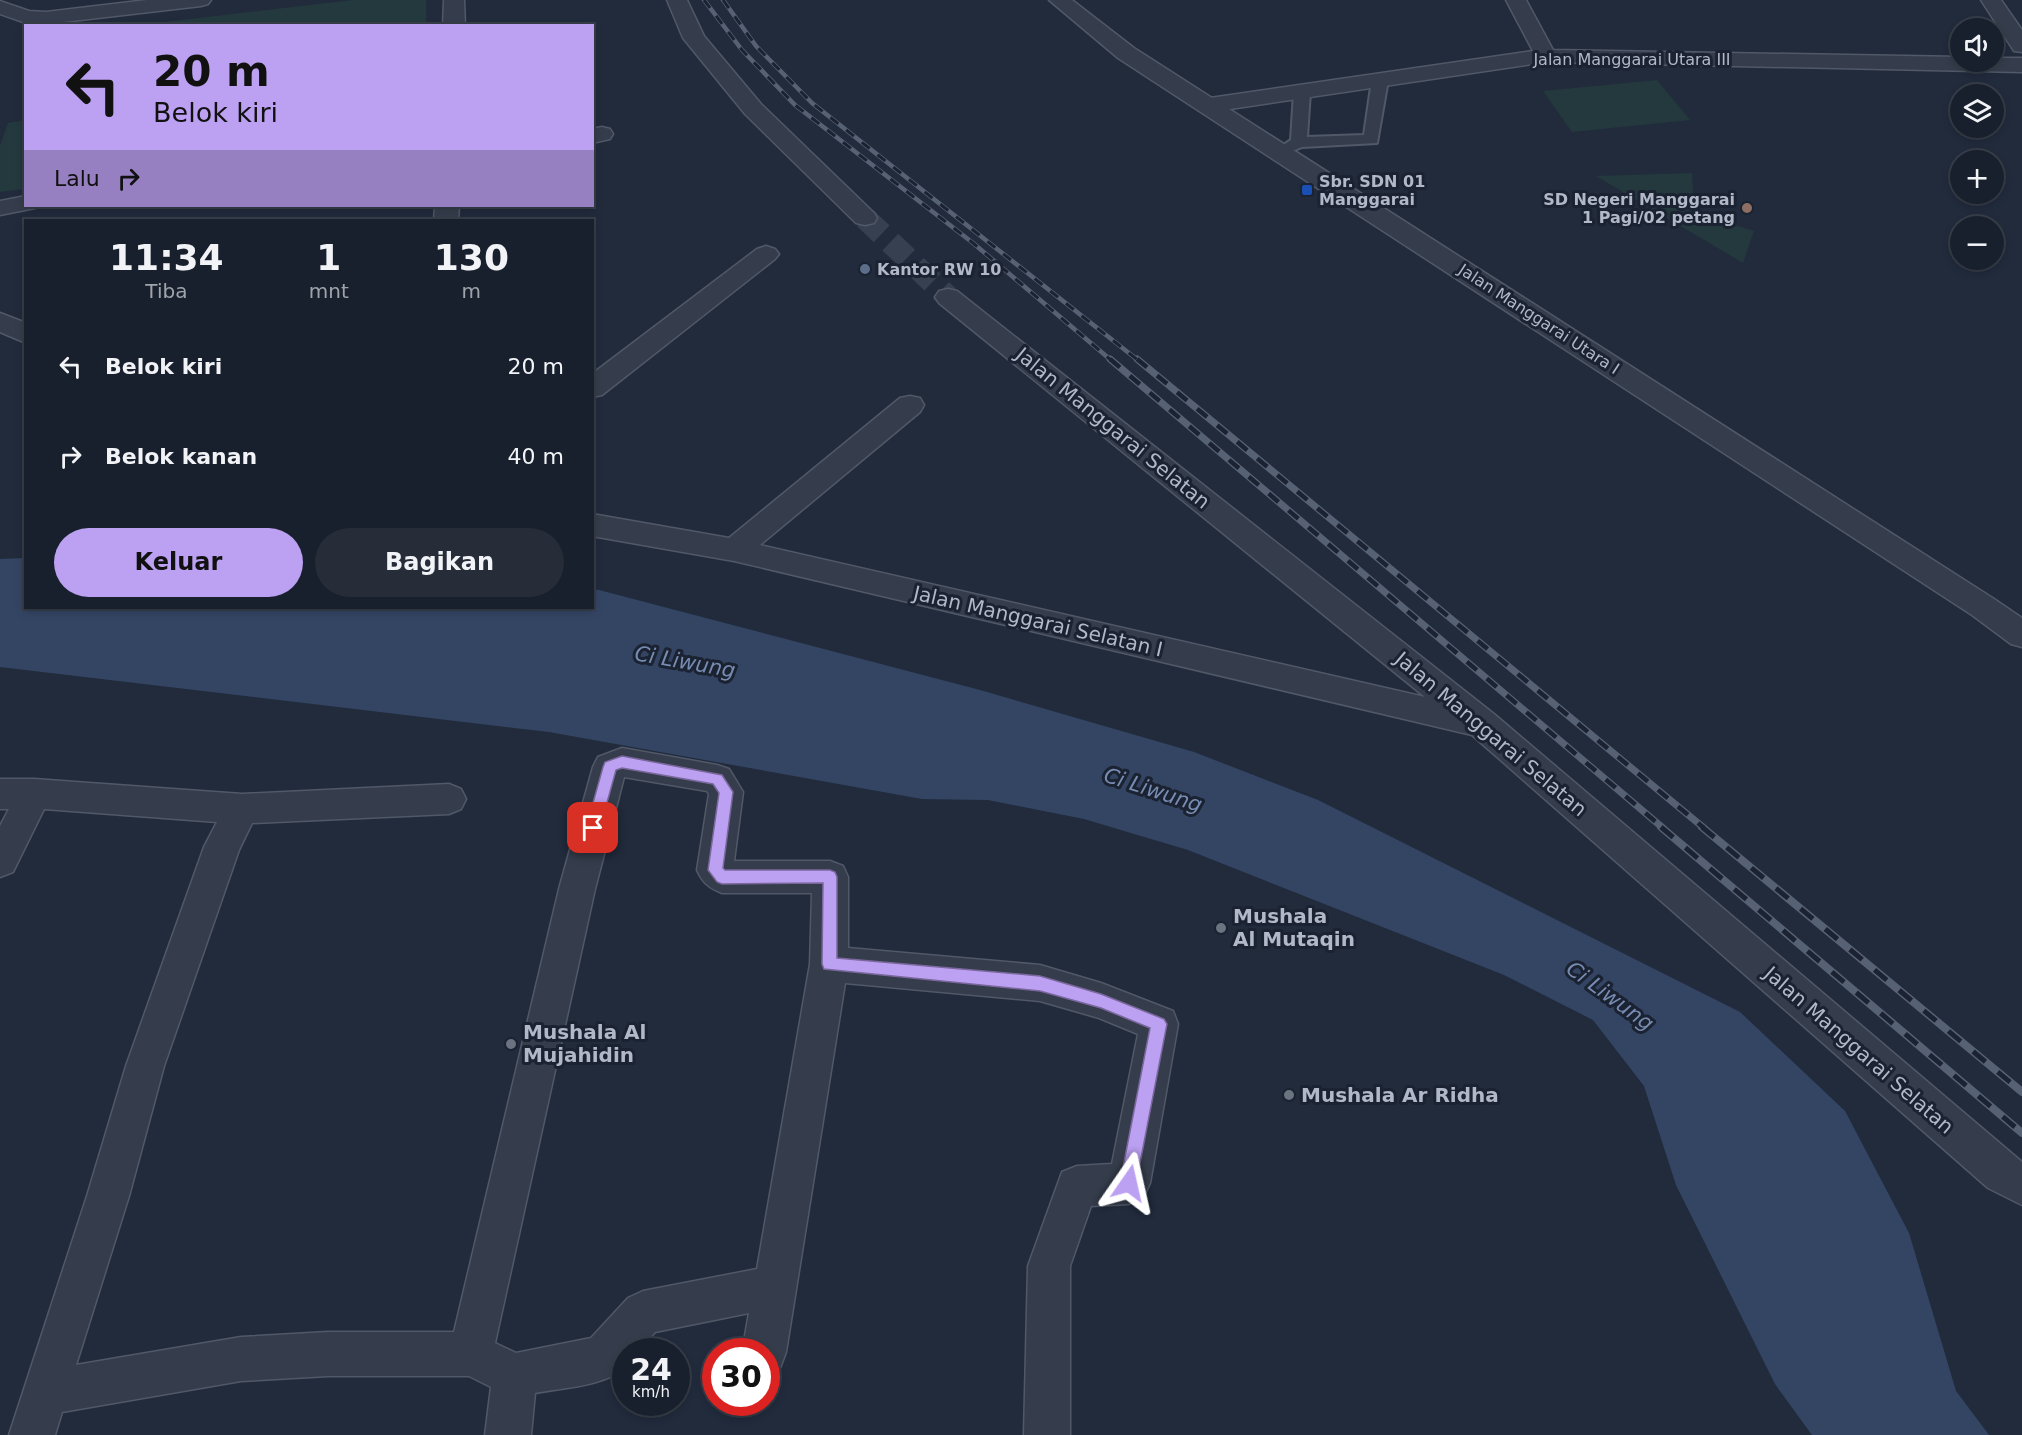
<!DOCTYPE html>
<html lang="id">
<meta charset="utf-8">
<style>
body{margin:0;font-family:"DejaVu Sans",sans-serif;background:#262d39;color:#f1f3f6;height:100vh;display:flex;flex-direction:column;font-size:22px;white-space:nowrap}
*{box-sizing:border-box;margin:0}
p{font-size:20px;color:#9fa3aa}
.icon{flex:none;width:33px;height:33px;fill:none;stroke:currentColor;stroke-width:2;stroke-linecap:round;stroke-linejoin:round}
.map{position:relative;flex:1;overflow:hidden}
.details{position:absolute;left:24px;top:219px;width:570px;height:390px;display:flex;flex-direction:column;background:#19202d;border-radius:0px;box-shadow:0 3px 9px #0003,0 0 0 2px #373e49}
.details>*{flex:none}
.guide{position:absolute;left:24px;top:24px;width:570px;height:183px;border-radius:0px;box-shadow:0 3px 9px #0003,0 0 0 2px #373e49;background:#bca0f2;color:#111;overflow:hidden}
.buttons{position:absolute;left:1950px;top:18px;display:grid;gap:12px}
.buttons a{display:grid;place-items:center;width:54px;height:54px;border-radius:50%;background:#19202d;box-shadow:0 3px 9px #0003,0 0 0 2px #373e49;font-size:30px}
.speed{position:absolute;left:612px;top:1338px;display:flex;gap:12px;font-size:30px;font-weight:700;text-align:center}
.speed>*{display:grid;place-content:center;width:78px;height:78px;border-radius:50%;background:#19202d;box-shadow:0 3px 9px #0003,0 0 0 2px #373e49;line-height:1}
.speed small{font-size:15px;font-weight:400}
.speed .limit{border:9px solid #d22;background:#fff;color:#111}
.pin{position:absolute;display:grid;place-items:center;width:51px;height:51px;color:#fff;margin:-26px;border-radius:12px;box-shadow:0 3px 9px #0006}
.me{position:absolute;width:66px;margin:-33px;rotate:11deg;stroke-linejoin:round;filter:drop-shadow(0 0 4px #0008)}
.turn{display:flex;align-items:center;gap:21px;height:126px;padding:0 30px;font-size:27px}
.turn .icon{width:78px;height:78px;stroke-width:2.5}
.turn b{display:block;font-size:42px;line-height:51px}
.then{display:flex;align-items:center;height:57px;padding:0 30px;background:#0003;gap:12px;font-size:22px}
.eta{display:flex;justify-content:space-evenly;align-items:center;height:102px;text-align:center}
.eta b{font-size:36px;font-weight:700;line-height:42px}
.cta{display:flex;gap:12px;margin-top:auto;padding:12px 30px}
.cta a{flex:1;height:69px;border-radius:36px;background:#bca0f2;color:#111;font-size:24px;font-weight:700;line-height:69px;text-align:center}
.cta a+a{background:#262d39;color:#f1f3f6}
ul{padding:0;list-style:none}
li{display:flex;align-items:center;gap:18px;height:90px;padding:0 30px}
li div{flex:1}
li b{display:block;font-size:22px}
li em{font-style:normal}
.map>svg:first-child{display:block}
.green{fill:#23393d}
.water{fill:#344564}
.lines{fill:none;stroke-linecap:round;stroke-linejoin:round}
.minor-tunnel{stroke:#374051;stroke-width:23;stroke-dasharray:23 12;stroke-linecap:butt}
.service-casing{stroke:#515867;stroke-width:4}
.minor-casing{stroke:#515867;stroke-width:3}
.tertiary-casing{stroke:#515867;stroke-width:3}
.service{fill:#353d4c;fill-rule:evenodd}
.minor{fill:#353d4c;fill-rule:evenodd}
.tertiary{fill:#353d4c;fill-rule:evenodd}
.rail-far2-casing{stroke:#576174;stroke-width:4.5}
.rail-far1-casing{stroke:#576174;stroke-width:7}
.rail-casing{stroke:#576174;stroke-width:8}
.rail-far2{stroke:#1b2231;stroke-width:3;stroke-dasharray:10;stroke-linecap:butt}
.rail-far1{stroke:#1b2231;stroke-width:4.5;stroke-dasharray:13;stroke-linecap:butt}
.rail{stroke:#1b2231;stroke-width:5;stroke-dasharray:16;stroke-linecap:butt}
.route{fill:#bca0f2;stroke:#7a689d;stroke-width:1.5}
.transit-dot{fill:#1a4fb4;stroke:#1b2231;stroke-width:2}
.education-dot{fill:#8d6e63;stroke:#1b2231;stroke-width:2}
.service-dot{fill:#5c6f8a;stroke:#1b2231;stroke-width:2}
.worship-dot{fill:#6b7280;stroke:#1b2231;stroke-width:2}
.labels{text-anchor:middle;dominant-baseline:central;stroke-width:6;stroke-linejoin:round;paint-order:stroke}
.far-street-label{font-size:16px;fill:#b1b8c8;stroke:#1b2231}
.far-poi-label{font-size:16px;font-weight:bold;fill:#b1b8c8;stroke:#1b2231;text-anchor:start}
.street-label{font-size:20px;fill:#b1b8c8;stroke:#1b2231}
.poi-label{font-size:20px;font-weight:bold;fill:#b1b8c8;stroke:#1b2231;text-anchor:start}
.water-label{font-size:21px;font-style:italic;fill:#778cb2;stroke:#1b2231}
</style>
<div class="map">
<svg width="2022" height="1435" viewBox="0 0 2022 1435">
<rect width="100%" height="100%" fill="#212b3c"/>
<!-- green -->
<g class="green">
<polygon points="353,0 426,0 426,25 139,25"/>
<polygon points="1657,80 1690,120 1572,132 1543,91"/>
<polygon points="25,120 25,189 0,192 0,146 8,123"/>
<polygon points="1692,173 1694,213 1754,231 1743,263 1596,176"/>
</g>
<!-- water -->
<polygon class="water" points="25,558 26,608 592,608 593,589 599,590 980,690 1194,752 1318,800 1740,1012 1845,1111 1909,1233 1956,1391 1989,1435 1812,1435 1775,1384 1676,1185 1644,1086 1593,1020 1504,975 1188,850 1084,819 988,800 922,799 549,732 0,667 0,559"/>
<g class="lines">
<!-- minor-tunnel -->
<polyline class="minor-tunnel" points="865,218 948,297"/>
<defs>
<polygon id="service" points="1380,75 1388,80 1377,143 1302,147 1287,153 1281,151 1279,148 1291,140 1294,92 1297,89 1302,87 1310,92 1307,137 1364,135 1372,80"/>
<g id="minor">
<polygon points="147,0 211,0 208,4 201,6 46,24 26,23 0,14 0,1 29,11 46,12"/>
<polygon points="444,0 464,0 465,26 443,26"/>
<polygon points="667,0 687,0 704,36 761,104 874,213 877,218 874,223 865,225 856,223 745,114 683,38"/>
<polygon points="1506,0 1526,0 1553,50 1960,57 1960,62 1994,62 1994,58 2022,58 2022,72 1546,62 1210,112 1202,110 1199,105 1202,100 1210,98 1533,51"/>
<polygon points="602,127 610,129 613,134 610,139 592,143 592,129"/>
<polygon points="26,196 26,206 36,206 35,208 0,215 0,201"/>
<polygon points="435,206 459,206 458,220 434,220"/>
<polygon points="766,246 775,249 779,254 775,259 602,395 592,397 592,374 757,249"/>
<polygon points="948,289 957,291 1494,714 2022,1162 2022,1205 1988,1188 1472,735 734,561 592,536 592,514 729,538 900,398 910,396 920,398 924,405 920,412 760,545 1425,697 939,303 935,297 939,291"/>
<polygon points="0,313 26,323 26,343 0,332"/>
<path d="M622 748 717 765 729 769 743 792 734 861H830L843 866 848 877V948L1040 965 1101 983 1173 1011 1178 1024 1150 1183 1143 1197 1129 1204 1091 1206 1070 1266V1435H1024L1028 1266 1062 1172 1077 1166 1112 1164 1138 1034 1099 1018 1040 1001 845 983 786 1352 780 1368 766 1373V1352H742L749 1313 655 1332 638 1352H626V1366C608 1386 561 1388 535 1393L531 1435H485L491 1387 469 1376H328L241 1381 62 1412 55 1435H9L87 1196 126 1066 204 847 217 822 44 809 13 872 0 877V826L9 809H0V779H34L242 794 449 784 461 789 466 799 461 809 449 814 252 823 239 850 164 1066 129 1196 76 1365 241 1337 328 1332H454L559 889 593 767 598 757ZM624 777 707 791 709 794 697 870C703 883 709 888 722 893H812L810 964 757 1269 643 1291 628 1298 591 1338 516 1353 495 1343 595 889Z"/>
</g>
<g id="tertiary">
<polygon points="1049,0 1072,0 1134,48 1994,599 2022,618 2022,647 2011,644 1972,615 1118,58"/>
<polygon points="1981,0 2001,0 2022,30 2022,52 2014,51"/>
</g>
</defs>
<!-- service casing -->
<use href="#service" class="service-casing"/>
<!-- minor casing -->
<use href="#minor" class="minor-casing"/>
<!-- tertiary casing -->
<use href="#tertiary" class="tertiary-casing"/>
<!-- service -->
<use href="#service" class="service"/>
<!-- minor -->
<use href="#minor" class="minor"/>
<!-- tertiary -->
<use href="#tertiary" class="tertiary"/>
<defs>
<g id="rail-far2">
<polyline points="704,0 742,50 795,105 973,243 1112,361"/>
<polyline points="723,0 756,46 812,103 1139,361"/>
</g>
<g id="rail-far1">
<polyline points="1110,359 1663,828"/>
<polyline points="1137,359 1704,828"/>
</g>
<g id="rail">
<polyline points="1661,827 2022,1133"/>
<polyline points="1702,827 2022,1092"/>
</g>
</defs>
<!-- rail-far2 casing -->
<use href="#rail-far2" class="rail-far2-casing"/>
<!-- rail-far1 casing -->
<use href="#rail-far1" class="rail-far1-casing"/>
<!-- rail casing -->
<use href="#rail" class="rail-casing"/>
<!-- rail-far2 -->
<use href="#rail-far2" class="rail-far2"/>
<!-- rail-far1 -->
<use href="#rail-far1" class="rail-far1"/>
<!-- rail -->
<use href="#rail" class="rail"/>
</g>
<!-- route -->
<polygon class="route" points="622,756 722,775 733,792 723,868 725,870 830,870 835,872 837,877 837,958 1040,976 1101,994 1164,1019 1167,1024 1135,1189 1129,1191 1123,1189 1120,1183 1150,1028 1101,1008 1040,991 824,969 822,964 823,883 722,884 717,882 708,870 719,793 713,784 622,768 616,770 600,828 598,832 593,834 588,832 586,828 603,767 605,762"/>
<!-- markers -->
<rect class="transit-dot" x="1301" y="184" width="12" height="12" rx="3"/>
<circle class="education-dot" cx="1747" cy="208" r="6"/>
<circle class="service-dot" cx="865" cy="269" r="6"/>
<g class="worship-dot">
<circle cx="1221" cy="928" r="6"/>
<circle cx="511" cy="1044" r="6"/>
<circle cx="1289" cy="1095" r="6"/>
</g>
<g class="labels">
<!-- far-street labels -->
<g class="far-street-label">
<text x="1632" y="59">Jalan Manggarai Utara III</text>
<text transform="translate(1539 319) rotate(33)">Jalan Manggarai Utara I</text>
</g>
<!-- far-poi labels -->
<g class="far-poi-label">
<text x="1319" y="181">Sbr. SDN 01<tspan x="1319" dy="18">Manggarai</tspan></text>
<text x="1735" y="199" text-anchor="end">SD Negeri Manggarai<tspan x="1735" dy="18">1 Pagi/02 petang</tspan></text>
<text x="877" y="269">Kantor RW 10</text>
</g>
<!-- street labels -->
<g class="street-label">
<text transform="translate(1113 428) rotate(39)">Jalan Manggarai Selatan</text>
<text transform="translate(1038 621) rotate(13)">Jalan Manggarai Selatan I</text>
<text transform="translate(1491 734) rotate(40)">Jalan Manggarai Selatan</text>
<text transform="translate(1859 1050) rotate(41)">Jalan Manggarai Selatan</text>
</g>
<!-- poi labels -->
<g class="poi-label">
<text x="1233" y="916">Mushala<tspan x="1233" dy="23">Al Mutaqin</tspan></text>
<text x="523" y="1032">Mushala Al<tspan x="523" dy="23">Mujahidin</tspan></text>
<text x="1301" y="1095">Mushala Ar Ridha</text>
</g>
<!-- water labels -->
<g class="water-label">
<text transform="translate(685 662) rotate(10)">Ci Liwung</text>
<text transform="translate(1153 790) rotate(18)">Ci Liwung</text>
<text transform="translate(1610 996) rotate(36)">Ci Liwung</text>
</g>
</g>
</svg>
<div class="buttons">
<a><svg class="icon" aria-label="sound" viewBox="0 0 24 24"><path d="M4 9h4l5-4v14l-5-4H4zM17 9q2 3 0 6"/></svg></a>
<a><svg class="icon" aria-label="layers" viewBox="0 0 24 24"><path d="M12 4l9 5-9 5-9-5zM3 14l9 5 9-5"/></svg></a>
<a>+</a>
<a>−</a>
</div>
<div class="speed"><div>24<small>km/h</small></div><div class="limit">30</div></div>
<div class="pin" style="left:593px;top:828px;background:#d93025"><svg class="icon" aria-label="arrive" viewBox="0 0 24 24"><path d="M6 21V4h12l-3 4 3 4H6"/></svg></div>
<svg class="me" style="left:1129px;top:1183px" viewBox="-20 -20 40 40"><path d="M0-17L14 15 0 8-14 15z" fill="#bca0f2" stroke="#fff" stroke-width="4"/></svg>
<div class="guide">
<div class="turn"><svg class="icon" aria-label="left" viewBox="0 0 24 24"><path d="M17 20v-9H6M10 6l-5 5 5 5"/></svg><div><b>20 m</b>Belok kiri</div></div>
<div class="then">Lalu<svg class="icon" aria-label="right" viewBox="0 0 24 24"><path d="M7 20v-9h11M14 6l5 5-5 5"/></svg></div>
</div>
<section class="details">
<div class="eta">
<div><b>11:34</b><p>Tiba</p></div>
<div><b>1</b><p>mnt</p></div>
<div><b>130</b><p>m</p></div>
</div>
<ul>
<li><svg class="icon" aria-label="left" viewBox="0 0 24 24"><path d="M17 20v-9H6M10 6l-5 5 5 5"/></svg><div><b>Belok kiri</b></div><em>20 m</em></li>
<li><svg class="icon" aria-label="right" viewBox="0 0 24 24"><path d="M7 20v-9h11M14 6l5 5-5 5"/></svg><div><b>Belok kanan</b></div><em>40 m</em></li>
</ul>
<div class="cta"><a>Keluar</a><a>Bagikan</a></div>
</section>
</div>
